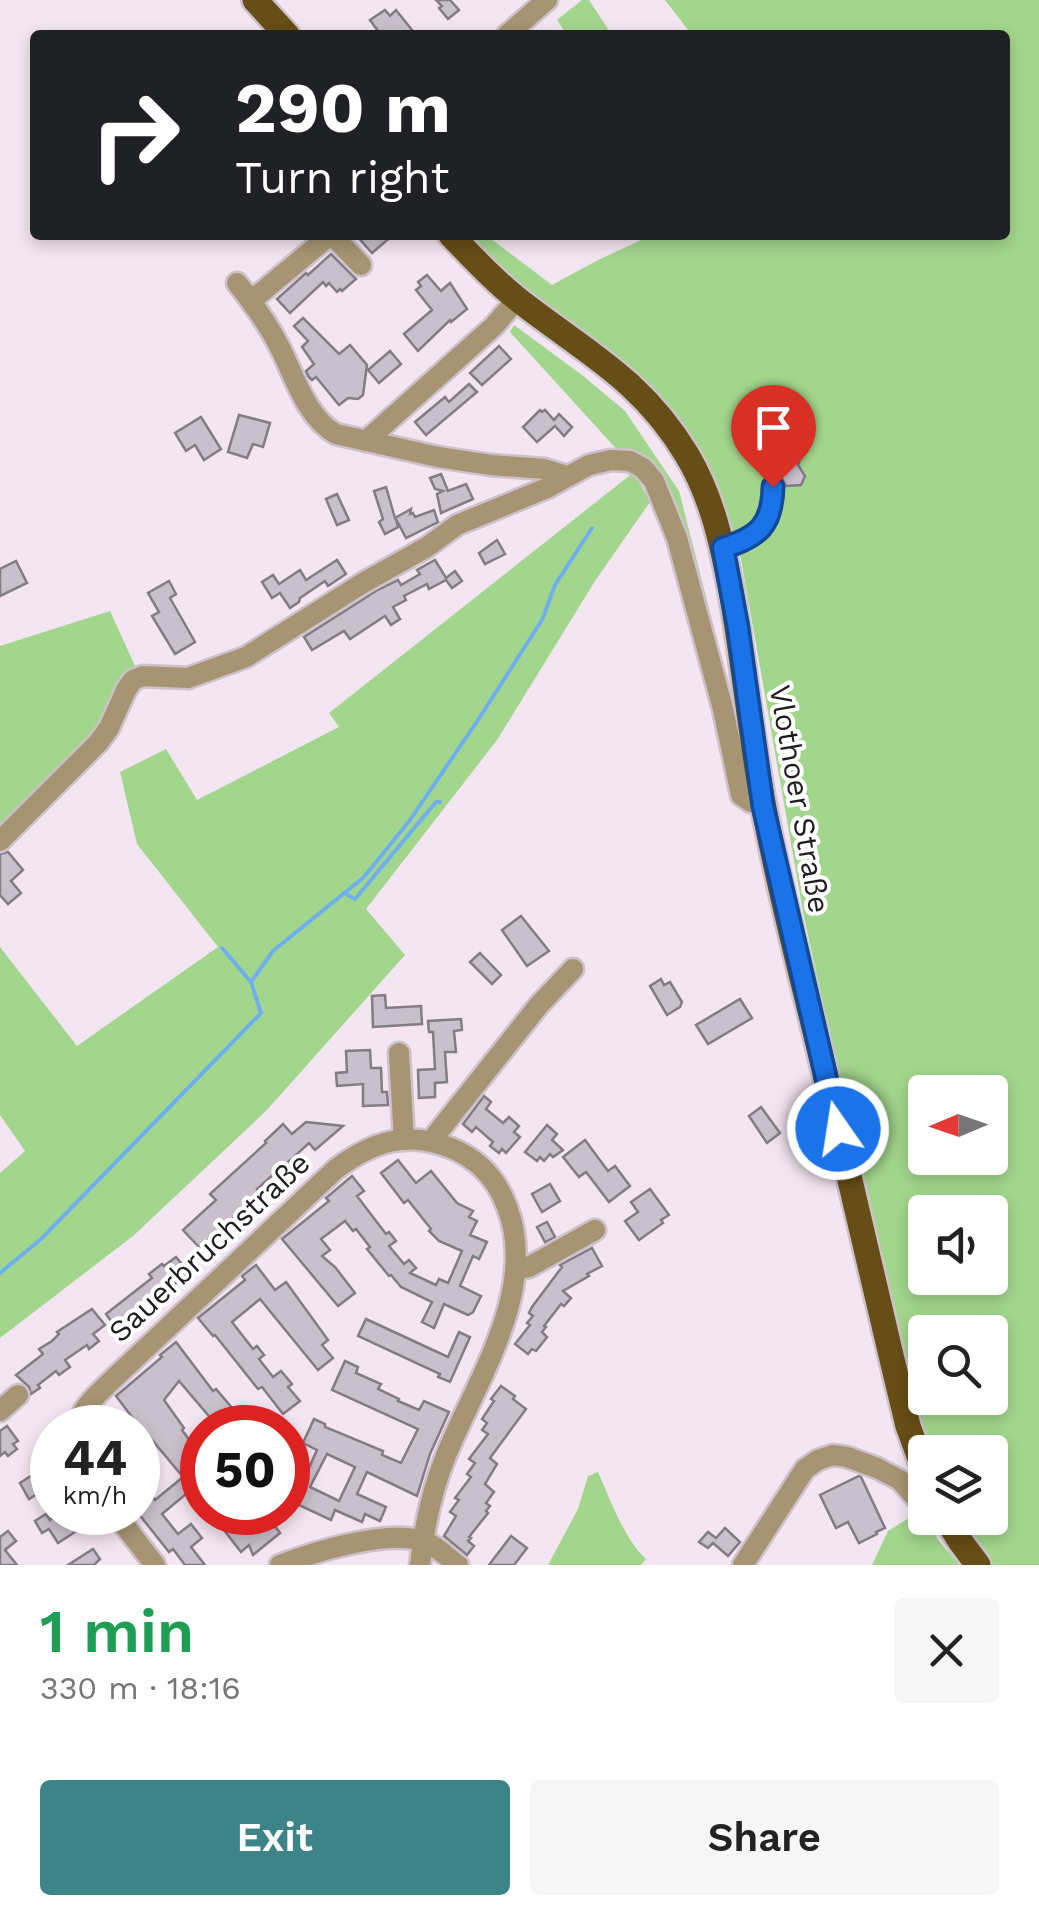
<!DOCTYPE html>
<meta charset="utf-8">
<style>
body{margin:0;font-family:"Work Sans",sans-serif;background:#f6f6f6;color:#222;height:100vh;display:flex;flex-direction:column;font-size:38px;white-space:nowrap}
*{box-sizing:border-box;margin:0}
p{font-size:32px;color:#767676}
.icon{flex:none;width:55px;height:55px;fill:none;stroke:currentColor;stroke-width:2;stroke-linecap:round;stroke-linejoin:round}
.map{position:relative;height:1565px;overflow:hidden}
.details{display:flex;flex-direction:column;background:#fff;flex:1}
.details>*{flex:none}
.hud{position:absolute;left:30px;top:30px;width:980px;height:210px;border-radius:10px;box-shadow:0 5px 15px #0003;background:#202124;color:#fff;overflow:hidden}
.needle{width:65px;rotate:268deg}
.buttons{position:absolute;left:908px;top:1075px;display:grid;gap:20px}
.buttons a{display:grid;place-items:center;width:100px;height:100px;border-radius:10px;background:#fff;box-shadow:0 5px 15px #0003;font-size:50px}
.speed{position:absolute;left:30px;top:1405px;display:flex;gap:20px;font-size:50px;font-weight:700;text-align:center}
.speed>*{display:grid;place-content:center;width:130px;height:130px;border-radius:50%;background:#fff;box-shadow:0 5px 15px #0003;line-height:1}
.speed small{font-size:25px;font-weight:400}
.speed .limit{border:15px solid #d22;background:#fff;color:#111}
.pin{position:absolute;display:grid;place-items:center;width:85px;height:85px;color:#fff;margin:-102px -42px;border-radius:50% 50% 50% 0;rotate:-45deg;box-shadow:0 0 10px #0007}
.pin .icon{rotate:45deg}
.me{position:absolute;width:110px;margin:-55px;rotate:347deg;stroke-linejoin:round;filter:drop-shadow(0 0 8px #0008)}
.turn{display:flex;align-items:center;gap:35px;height:210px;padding:0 40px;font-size:45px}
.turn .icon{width:130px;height:130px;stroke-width:2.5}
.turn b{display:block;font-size:70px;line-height:85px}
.round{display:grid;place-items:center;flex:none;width:105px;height:105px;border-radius:10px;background:#f6f6f6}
.summary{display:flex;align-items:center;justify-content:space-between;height:170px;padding:0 40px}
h1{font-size:60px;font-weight:600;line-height:75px;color:#1e9e55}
.action{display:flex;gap:20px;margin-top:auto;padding:20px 40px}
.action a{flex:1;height:115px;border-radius:10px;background:#3c8487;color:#fff;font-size:40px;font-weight:600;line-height:115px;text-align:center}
.action a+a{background:#f6f6f6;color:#222}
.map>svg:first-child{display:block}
.green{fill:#a3d68d;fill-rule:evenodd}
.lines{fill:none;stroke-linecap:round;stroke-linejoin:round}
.stream{stroke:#6eafef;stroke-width:4}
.building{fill:#cac0cd;stroke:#847b88;stroke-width:2.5;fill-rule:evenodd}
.minor-casing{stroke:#cdc1cb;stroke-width:25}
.major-casing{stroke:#cdc1cb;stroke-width:30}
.minor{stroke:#a69472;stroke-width:20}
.major{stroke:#674d16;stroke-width:25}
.route-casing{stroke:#114b97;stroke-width:25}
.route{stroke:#1a73e8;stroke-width:18}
.labels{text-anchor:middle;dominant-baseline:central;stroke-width:8;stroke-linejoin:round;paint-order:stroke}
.street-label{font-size:30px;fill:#201b1f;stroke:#fff}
</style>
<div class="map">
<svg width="1039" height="1565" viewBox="0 0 1039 1565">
<rect width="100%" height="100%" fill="#f3e5f1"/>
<!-- green -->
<g class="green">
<polygon points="582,0 589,0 612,35 567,35 557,20"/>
<path d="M665 0H1039V1565H992L980 1552 958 1518H990V1452H927L914 1419 804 917 741 559 717 492 528 293 465 235H486L552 285 598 260 652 235H1005V35H692ZM925 1092H990V1158H925ZM925 1212H990V1278H925ZM925 1332H990V1398H925Z"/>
<polygon points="514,325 582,375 625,411 679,491 715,632 712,655 670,499 621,454 510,332"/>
<polygon points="634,472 650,502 595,581 497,740 366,909 405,955 266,1111 133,1236 0,1338 0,1173 25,1151 0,1115 0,947 77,1046 218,947 137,844 120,772 166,749 197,800 339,727 329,713"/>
<polygon points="110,611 137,670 111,717 0,831 0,646"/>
<path d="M598 1472C610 1499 624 1539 646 1559L641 1565H548L578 1509 588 1476Z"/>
<polygon points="912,1516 924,1516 939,1541 960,1565 872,1565 888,1531"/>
</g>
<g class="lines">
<!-- stream -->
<g class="stream">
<polyline points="346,894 355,899 436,802 440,802"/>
<polyline points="222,948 251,982"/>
<polyline points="0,1273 41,1239 261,1013 251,982 273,951 364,877 410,820 478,720 542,620 555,585 592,528"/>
</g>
</g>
<!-- building -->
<g class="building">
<polygon points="436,0 450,0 459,10 448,19 439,8 442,6"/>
<polygon points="385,10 390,16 396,10 416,35 381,35 370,20"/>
<polygon points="356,235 393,235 372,253"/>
<polygon points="331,254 356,279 342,291 340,289 337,292 329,283 326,286 323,282 290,313 277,299 306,273 308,275"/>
<polygon points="427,275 441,291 450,283 467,309 451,322 450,320 418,351 404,334 432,310 416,290 421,286 418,282"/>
<polygon points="303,318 339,354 350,345 367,365 363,395 358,399 348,398 339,405 316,377 312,380 308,376 306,371 314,364 302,347 308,341 294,326"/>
<polygon points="499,346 511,359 482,385 470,373"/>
<polygon points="390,351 401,364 379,383 368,370"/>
<polygon points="469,384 477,392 426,435 415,422 445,397 449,402"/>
<polygon points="540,410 542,412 545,410 554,420 559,414 572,427 564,436 555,426 537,442 523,427"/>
<polygon points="239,415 270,423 263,447 253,444 247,458 228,452"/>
<polygon points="201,417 221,449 204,460 195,445 186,451 175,433"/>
<polygon points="792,455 800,460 798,465 805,476 801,485 786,486 780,475 777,465"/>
<polygon points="441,474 448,491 466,484 473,499 441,513 437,494 443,491 435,489 430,478"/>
<polygon points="386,487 395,518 411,509 410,514 413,513 415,517 434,510 438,522 406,538 396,519 398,527 385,534 379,522 383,519 374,491"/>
<polygon points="337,494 349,520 337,525 326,499"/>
<polygon points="497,540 505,554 485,564 479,553"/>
<polygon points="337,560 346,574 328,586 325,581 300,598 299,602 290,608 280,593 272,598 262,582 273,575 279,584 300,570 306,580"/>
<polygon points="435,560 446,578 455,571 462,581 452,588 446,580 429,589 427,584 404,596 406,600 393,607 400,619 391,625 385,616 350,639 344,631 312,650 304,637 376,591 398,580 401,585 420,574 417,570"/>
<polygon points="16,561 27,583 0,596 0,569"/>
<polygon points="169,581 176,594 170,598 195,642 175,654 152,616 159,612 148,593"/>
<polygon points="8,852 23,870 11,881 21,893 8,904 0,895 0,854"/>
<polygon points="521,916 549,951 527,966 502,930"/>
<polygon points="480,953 501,975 492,984 470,962"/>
<polygon points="661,979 664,985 670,982 682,1002 680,1007 667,1015 650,986"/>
<polygon points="385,995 386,1008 421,1006 422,1024 373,1027 372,996"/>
<polygon points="740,999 752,1018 708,1044 696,1025"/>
<polygon points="461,1019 462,1030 454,1031 456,1052 445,1052 447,1082 435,1083 435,1097 419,1098 418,1070 435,1069 433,1032 429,1032 428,1021"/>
<polygon points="370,1050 371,1068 381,1068 382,1092 387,1092 388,1105 363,1106 363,1084 337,1086 336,1073 347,1072 346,1051"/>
<polygon points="484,1096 491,1102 486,1109 503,1123 509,1117 519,1126 514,1132 520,1137 506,1153 502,1149 499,1153 490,1146 493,1142 476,1127 472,1132 463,1124"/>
<polygon points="761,1107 780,1133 767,1143 749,1116"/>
<polygon points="306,1122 343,1126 315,1150 309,1143 286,1164 289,1167 279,1176 276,1172 257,1189 261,1193 200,1248 183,1230 216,1200 210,1194 266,1143 265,1141 283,1124 292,1134"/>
<polygon points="547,1125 557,1134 552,1140 563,1150 553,1157 550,1154 544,1161 540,1157 537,1161 525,1152"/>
<polygon points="585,1140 608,1171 615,1166 630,1186 609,1202 586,1172 579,1177 563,1157"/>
<polygon points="398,1160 416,1183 431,1171 457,1203 473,1211 469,1217 477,1221 470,1235 487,1242 479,1259 473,1256 460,1286 481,1296 473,1312 468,1315 444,1304 434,1328 422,1322 432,1302 401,1287 391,1275 389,1276 367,1249 370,1247 356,1229 353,1231 345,1221 321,1239 330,1250 322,1256 335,1267 355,1293 338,1306 282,1239 329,1201 326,1198 352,1176 364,1191 357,1196 386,1234 389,1232 396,1241 389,1246 404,1264 409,1260 416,1268 410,1273 436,1285 439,1279 448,1283 462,1251 439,1241 429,1231 431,1229 408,1200 404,1203 381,1173"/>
<polygon points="550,1184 560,1201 542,1212 532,1194"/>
<polygon points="650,1189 669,1215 661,1220 663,1223 639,1240 625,1221 638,1212 631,1202"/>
<polygon points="547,1222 555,1237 545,1242 537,1227"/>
<polygon points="592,1248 602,1266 587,1274 589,1276 563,1291 571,1298 564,1306 561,1304 544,1326 546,1327 542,1332 547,1337 536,1351 532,1349 528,1354 515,1344 530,1325 527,1323 533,1316 529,1313 532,1307 562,1267 560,1265"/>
<polygon points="176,1257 189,1273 117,1329 106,1314 152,1278 149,1274 162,1264 164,1266"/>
<polygon points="256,1265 275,1290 286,1282 328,1340 322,1345 333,1358 318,1370 260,1299 232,1322 253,1349 257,1346 264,1355 259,1359 273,1377 281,1371 292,1384 288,1387 300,1401 283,1414 262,1387 258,1389 215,1335 213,1336 198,1318 245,1280 242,1276"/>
<polygon points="92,1309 105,1325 93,1334 99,1341 89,1349 87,1345 65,1360 70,1367 59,1375 56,1371 38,1385 40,1388 31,1394 29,1387 16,1375 43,1354 39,1349 52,1341 59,1334 57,1332"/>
<polygon points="366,1319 448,1357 459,1332 470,1337 450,1382 438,1377 440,1374 358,1336"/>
<polygon points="176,1342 213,1391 216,1389 249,1428 219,1428 179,1381 164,1400 184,1428 182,1430 202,1457 202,1462 197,1466 202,1474 202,1503 192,1489 162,1514 178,1534 191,1524 202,1538 191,1547 205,1565 185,1565 173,1549 169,1552 138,1513 138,1478 155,1500 183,1477 142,1428 119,1428 132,1417 116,1396 162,1357 160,1355"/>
<path d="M345 1361 358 1367 356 1373 381 1384 378 1389 399 1399 398 1401 419 1410 424 1401 449 1412 430 1454 417 1496 367 1472 357 1494 386 1507 380 1521 365 1514 362 1522 335 1510 331 1520 288 1500V1472L304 1479 317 1450 303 1443 314 1419 325 1424V1427L383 1451 382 1455 401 1463 418 1429 332 1390ZM327 1454 355 1467 339 1501 310 1487Z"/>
<polygon points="501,1386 515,1396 513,1399 526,1409 490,1458 497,1464 485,1484 494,1492 486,1503 490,1506 486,1511 488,1513 469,1537 471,1538 468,1541 474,1546 467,1555 444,1536 456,1516 450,1512 459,1500 455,1498 471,1477 467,1474 475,1463 469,1459 488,1434 482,1430 487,1423 482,1419 494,1401 491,1399"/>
<polygon points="7,1426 18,1441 13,1444 17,1449 8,1456 5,1452 0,1456 0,1431"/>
<polygon points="52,1468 52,1485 29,1499 20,1483 40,1470 42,1475"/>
<polygon points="859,1476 861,1477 885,1528 876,1532 877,1534 859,1543 848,1522 836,1528 820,1495"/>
<polygon points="62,1512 71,1512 81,1528 58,1543 49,1529 42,1533 35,1521 46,1514 50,1520"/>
<polygon points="210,1512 242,1512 258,1533 272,1522 280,1533 253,1555 249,1545 241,1552"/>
<polygon points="725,1528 740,1542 728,1556 713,1543 708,1548 699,1542 708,1532 716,1538"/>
<polygon points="8,1531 16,1541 5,1550 17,1565 0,1565 0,1537"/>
<polygon points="511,1536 527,1548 514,1565 489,1565"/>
<polygon points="93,1549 100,1559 94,1565 68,1565"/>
</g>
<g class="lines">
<defs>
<g id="minor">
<polyline points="507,35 547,0"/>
<polyline points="332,235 361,265"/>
<path d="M237 283C252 302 266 321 277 342 294 373 305 417 336 434L438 457 491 465 544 469 567 476"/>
<polyline points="251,301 330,235"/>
<polyline points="366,441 494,326 517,299"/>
<path d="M723 548C759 537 772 525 773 487"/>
<polyline points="0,841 98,743 109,728 126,690 133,680 143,676 188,678 246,657 363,583 427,547 457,525 547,488 589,465 611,460 630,461 643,468 654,481 677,538 723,709 741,795 751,802 763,806"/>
<polyline points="399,1053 404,1140"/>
<polyline points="431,1141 539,1005 573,969"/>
<polyline points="516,1270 529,1267 595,1230"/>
<polyline points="0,1411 18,1395"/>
<path d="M77 1428C81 1408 97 1395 110 1382L336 1169C372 1142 407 1130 451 1148 478 1159 497 1179 507 1207 539 1288 477 1380 447 1453 432 1489 424 1527 420 1565"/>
<polyline points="114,1512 155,1565"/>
<path d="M280 1565C314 1552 390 1528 426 1542 438 1547 448 1558 458 1565"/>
<polyline points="743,1565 805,1469 818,1460 833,1455 847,1457 877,1468 900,1480 925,1508"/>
</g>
<g id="major">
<polyline points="255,0 287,35"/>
<path d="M451 235C472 257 492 279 516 298 583 351 641 378 687 455 712 497 722 543 731 591 744 663 750 736 764 808 780 894 803 980 823 1065 851 1186 879 1306 908 1426L925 1472"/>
<polyline points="946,1518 960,1541 978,1565"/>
</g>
</defs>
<!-- minor casing -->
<use href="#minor" class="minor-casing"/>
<!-- major casing -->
<use href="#major" class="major-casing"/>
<!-- minor -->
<use href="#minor" class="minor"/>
<!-- major -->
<use href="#major" class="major"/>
</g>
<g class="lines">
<defs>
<path id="route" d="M773 487C772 525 759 537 723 548L738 628 763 806 838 1129"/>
</defs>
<!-- route casing -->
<use href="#route" class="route-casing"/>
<!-- route -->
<use href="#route" class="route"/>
</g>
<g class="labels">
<!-- street labels -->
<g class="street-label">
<text transform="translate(800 799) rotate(80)">Vlothoer Straße</text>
<text transform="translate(209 1247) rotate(-43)">Sauerbruchstraße</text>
</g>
</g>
</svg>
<div class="buttons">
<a><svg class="needle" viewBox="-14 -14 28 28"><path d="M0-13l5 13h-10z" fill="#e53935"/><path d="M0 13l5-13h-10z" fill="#767676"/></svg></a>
<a><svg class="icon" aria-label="sound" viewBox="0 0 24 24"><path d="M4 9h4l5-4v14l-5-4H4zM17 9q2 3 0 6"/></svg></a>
<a><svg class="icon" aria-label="search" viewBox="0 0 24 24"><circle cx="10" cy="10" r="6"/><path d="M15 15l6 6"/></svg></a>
<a><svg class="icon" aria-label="layers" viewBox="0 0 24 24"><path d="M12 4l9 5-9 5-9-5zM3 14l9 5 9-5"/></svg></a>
</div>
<div class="speed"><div>44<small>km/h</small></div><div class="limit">50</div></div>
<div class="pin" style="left:773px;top:487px;background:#d93025"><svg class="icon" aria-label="arrive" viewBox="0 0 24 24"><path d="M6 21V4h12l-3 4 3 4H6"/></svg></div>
<svg class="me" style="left:838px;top:1129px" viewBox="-20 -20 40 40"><circle r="17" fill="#1a73e8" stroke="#fff" stroke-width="3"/><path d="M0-11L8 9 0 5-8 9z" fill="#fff"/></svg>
<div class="hud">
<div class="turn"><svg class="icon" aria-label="right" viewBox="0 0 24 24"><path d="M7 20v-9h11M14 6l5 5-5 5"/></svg><div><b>290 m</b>Turn right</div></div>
</div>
</div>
<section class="details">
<div class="summary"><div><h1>1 min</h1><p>330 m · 18:16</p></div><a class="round"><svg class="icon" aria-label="close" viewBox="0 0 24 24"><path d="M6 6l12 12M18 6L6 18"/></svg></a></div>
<div class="action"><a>Exit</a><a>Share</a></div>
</section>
